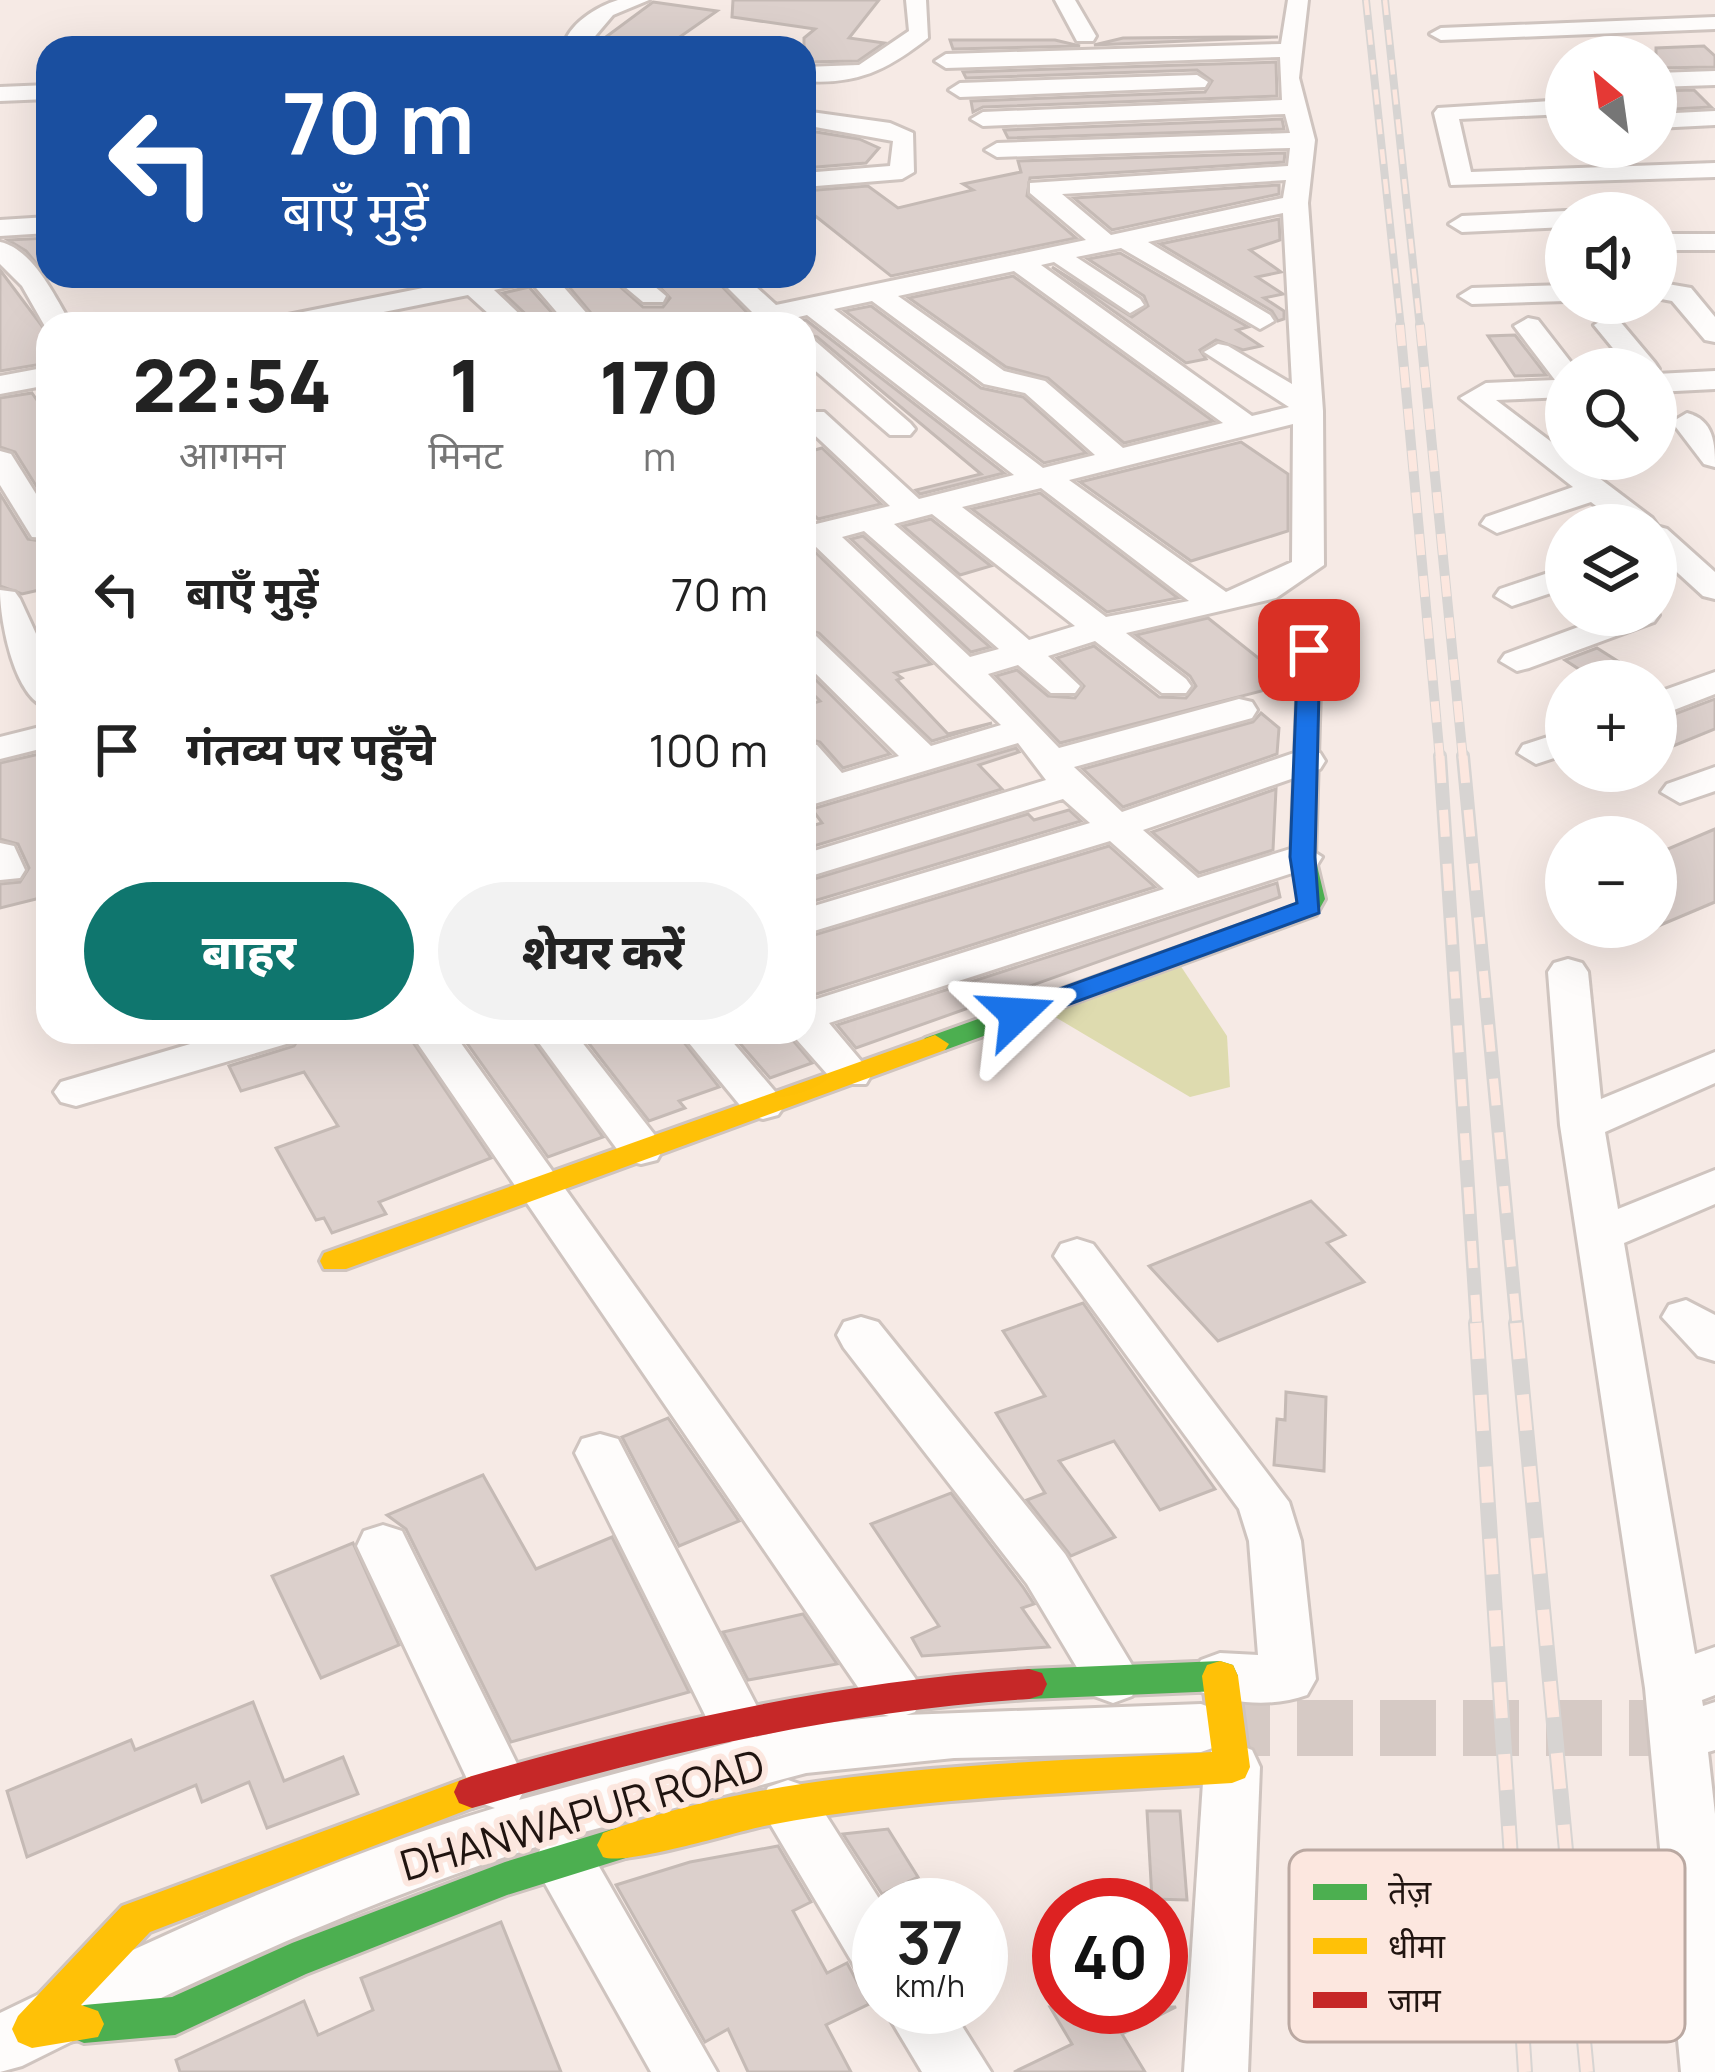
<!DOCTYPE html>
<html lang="hi">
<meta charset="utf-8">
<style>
body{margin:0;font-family:Manrope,"Noto Sans Devanagari",sans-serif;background:#f2f2f2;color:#222;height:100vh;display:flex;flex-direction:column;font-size:45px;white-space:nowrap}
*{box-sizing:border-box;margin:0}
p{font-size:39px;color:#767676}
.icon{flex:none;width:66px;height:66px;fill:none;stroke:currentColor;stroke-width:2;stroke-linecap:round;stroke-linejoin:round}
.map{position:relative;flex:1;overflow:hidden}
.panel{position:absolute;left:36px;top:312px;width:780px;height:732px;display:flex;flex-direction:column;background:#fff;border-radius:36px;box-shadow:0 12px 48px #0002}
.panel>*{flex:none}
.top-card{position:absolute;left:36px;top:36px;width:780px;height:252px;border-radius:36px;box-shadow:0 12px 48px #0002;background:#1a4fa0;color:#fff;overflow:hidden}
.needle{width:78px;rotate:331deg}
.tools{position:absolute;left:1545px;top:36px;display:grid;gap:24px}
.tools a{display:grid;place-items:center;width:132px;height:132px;border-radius:50%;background:#fff;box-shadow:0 12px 48px #0002;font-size:60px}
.speed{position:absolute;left:852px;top:1878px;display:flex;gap:24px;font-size:60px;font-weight:700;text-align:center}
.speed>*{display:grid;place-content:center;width:156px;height:156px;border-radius:50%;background:#fff;box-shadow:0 12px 48px #0002;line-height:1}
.speed small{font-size:30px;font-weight:400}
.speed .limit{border:18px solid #d22;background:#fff;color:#111}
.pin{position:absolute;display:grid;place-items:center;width:102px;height:102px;color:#fff;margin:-51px;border-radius:24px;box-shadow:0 6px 18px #0006}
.me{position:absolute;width:132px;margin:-66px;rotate:70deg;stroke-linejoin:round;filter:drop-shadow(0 0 9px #0008)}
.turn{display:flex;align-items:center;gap:42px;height:252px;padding:0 48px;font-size:54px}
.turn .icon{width:156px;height:156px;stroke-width:2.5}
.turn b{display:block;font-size:84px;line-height:102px}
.eta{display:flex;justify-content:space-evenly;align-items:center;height:204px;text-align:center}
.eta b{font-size:72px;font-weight:800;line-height:84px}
.cta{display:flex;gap:24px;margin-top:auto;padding:24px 48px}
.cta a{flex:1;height:138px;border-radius:72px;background:#0f766e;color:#fff;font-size:48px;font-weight:800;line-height:138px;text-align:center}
.cta a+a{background:#f2f2f2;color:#222}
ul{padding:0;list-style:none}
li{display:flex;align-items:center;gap:36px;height:156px;padding:0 48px}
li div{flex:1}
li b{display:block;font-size:45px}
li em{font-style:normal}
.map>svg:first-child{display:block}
.green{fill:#dedbaf}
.building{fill:#dcd0cc;stroke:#c5bab5;stroke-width:3}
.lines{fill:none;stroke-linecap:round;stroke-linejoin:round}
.street-tunnel{stroke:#d6cac5;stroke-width:56;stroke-dasharray:56 27;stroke-linecap:butt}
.street-casing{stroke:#cfc4bf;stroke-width:6}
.fast-casing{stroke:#cfc4bf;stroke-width:6}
.slow-casing{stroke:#cfc4bf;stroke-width:6}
.jam-casing{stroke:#cfc4bf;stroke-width:6}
.street{fill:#fefcfb;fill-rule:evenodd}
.fast{fill:#4caf50;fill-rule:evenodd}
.slow{fill:#ffc107;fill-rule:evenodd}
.jam{fill:#c62828;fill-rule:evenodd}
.rail-far3-casing{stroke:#d7d4d2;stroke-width:8}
.rail-far2-casing{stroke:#d7d4d2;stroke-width:10}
.rail-far1-casing{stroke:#d7d4d2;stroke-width:14}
.rail-casing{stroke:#d7d4d2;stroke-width:16}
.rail-far3{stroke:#fce7df;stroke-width:4.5;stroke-dasharray:15;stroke-linecap:butt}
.rail-far2{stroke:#fce7df;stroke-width:8;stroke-dasharray:21;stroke-linecap:butt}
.rail-far1{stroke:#fce7df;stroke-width:9;stroke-dasharray:27;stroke-linecap:butt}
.rail{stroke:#fce7df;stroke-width:12;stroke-dasharray:36;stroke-linecap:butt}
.route{fill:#1a73e8;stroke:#114b97;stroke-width:3}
.labels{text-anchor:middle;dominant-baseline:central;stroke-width:12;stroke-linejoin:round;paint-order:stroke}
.near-street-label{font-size:42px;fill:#201410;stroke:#fce7df}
.key{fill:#fce7df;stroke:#baa8a1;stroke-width:3}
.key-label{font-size:33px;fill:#201410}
</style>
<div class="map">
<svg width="1715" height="2072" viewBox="0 0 1715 2072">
<rect width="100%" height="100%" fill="#f6eae5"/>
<!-- green -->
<polygon class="green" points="1180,965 1227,1036 1230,1087 1190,1097 1045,1011"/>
<!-- building -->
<g class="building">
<polygon points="733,0 879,0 849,38 884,43 858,61 804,62 804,38 815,29 732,17"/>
<polygon points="653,2 717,11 664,48 591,48"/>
<polygon points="1229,37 1278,37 1094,45 1123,38"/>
<polygon points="950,40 1055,40 1080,46 953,49"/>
<polygon points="1704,46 1715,56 1715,67 1656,68 1656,48"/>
<polygon points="1276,62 1277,96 983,107 973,112 971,101 1205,92 1212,81 1197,70 966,78 963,72"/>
<polygon points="1694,90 1711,107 1656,110 1656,91"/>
<polygon points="1282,119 1284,129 1008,138 1004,130"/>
<polygon points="804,130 859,139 879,148 866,163 804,168"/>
<polygon points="1285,153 1284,162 1030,178 1027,196 1076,238 891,276 804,207 804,191 868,186 898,208 973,190 963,184 1021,172 1018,161"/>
<polygon points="1279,185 1279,194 1112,230 1074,198"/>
<polygon points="1279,219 1280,240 1250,250 1281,272 1257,277 1283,294 1264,298 1284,311 1284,319 1278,321 1272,311 1160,244"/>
<polygon points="48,238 48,277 26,251 8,240"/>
<polygon points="1120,253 1248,327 1237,330 1261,346 1243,350 1216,340 1200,350 1206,359 1186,363 1052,267 1132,317 1148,306 1144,296 1088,259"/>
<polygon points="0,270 48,334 48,363 0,371"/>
<polygon points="560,276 608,276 643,307 663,307 670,298 649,276 712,276 758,324 725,324 714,314 661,324 600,324"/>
<polygon points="1013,276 1213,421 1124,443 1048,378 1006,367 909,298"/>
<polygon points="529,287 554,315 532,320 503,293"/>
<polygon points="871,306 981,388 1023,397 1086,453 1044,463 845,311"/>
<polygon points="806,320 1004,473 920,494 916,490 981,474 817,337 804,334 804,324 798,322"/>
<polygon points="1515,335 1546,375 1515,376 1488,336"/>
<polygon points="32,393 48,416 48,505 15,452 0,447 0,398"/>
<polygon points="1241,442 1288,474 1288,531 1191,561 1080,482"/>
<polygon points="822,448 881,504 818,519 804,505 804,453"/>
<polygon points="1040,493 1178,598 1107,612 972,509"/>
<polygon points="0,494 28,539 48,542 48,588 22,594 0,586"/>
<polygon points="931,519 991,566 960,575 903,526"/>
<polygon points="863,536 990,647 971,652 851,539"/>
<polygon points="812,549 931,664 895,673 902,678 897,680 948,734 992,723 932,741 819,633 804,629 804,551"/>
<polygon points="1208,618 1262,661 1282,657 1281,686 1060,743 996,676 1017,670 1048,696 1075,698 1084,686 1057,658 1094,646 1159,697 1186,698 1196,686 1190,676 1136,635"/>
<polygon points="1597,648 1627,667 1594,679 1565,660"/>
<polygon points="804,668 890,754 843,768 820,742 804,738 804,706 820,701 804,685"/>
<polygon points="1715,699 1715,729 1656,753 1656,721"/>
<polygon points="1261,713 1279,728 1277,754 1123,807 1083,769 1253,722"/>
<polygon points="1016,748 1019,752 979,765 1002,789 804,849 804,828 822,823 812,809"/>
<polygon points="48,752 48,896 0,908 0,884 20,882 29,868 18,844 0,839 0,763"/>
<polygon points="1276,789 1273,850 1199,873 1152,832"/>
<polygon points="1069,810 1081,821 804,904 804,882 1028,814 1034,820"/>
<polygon points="1715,829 1715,902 1656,927 1656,854"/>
<polygon points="1109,846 1155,887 804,998 804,938"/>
<polygon points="1277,883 1280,897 856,1048 837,1025"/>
<polygon points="303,1032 406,1032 491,1158 379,1202 386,1214 332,1233 324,1218 316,1220 276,1148 338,1126 304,1072 241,1091 229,1066 294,1046"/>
<polygon points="459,1032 527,1032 603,1137 548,1157"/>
<polygon points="580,1032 676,1032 719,1087 679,1101 685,1108 649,1121"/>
<polygon points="730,1032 786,1032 812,1063 770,1078"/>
<polygon points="1311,1201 1345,1235 1327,1243 1364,1282 1218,1341 1149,1266"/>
<polygon points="1083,1303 1215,1489 1160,1510 1114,1441 1059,1461 1115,1537 1071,1556 1027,1500 1045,1493 996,1413 1045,1396 1003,1331"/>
<polygon points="1286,1392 1326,1397 1324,1471 1274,1465 1277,1419 1285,1420"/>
<polygon points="668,1418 739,1521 679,1546 622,1437"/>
<polygon points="483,1475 536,1569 612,1537 689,1692 511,1742 406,1529 387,1515"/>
<polygon points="951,1493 1023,1587 1034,1604 1022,1608 1049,1647 922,1656 912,1638 939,1626 871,1524"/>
<polygon points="353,1543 399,1645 321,1678 272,1576"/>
<polygon points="803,1614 837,1664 748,1680 723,1632"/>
<polygon points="253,1702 284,1781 343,1757 358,1794 267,1828 249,1782 202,1802 196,1785 27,1857 7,1791 131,1740 135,1750"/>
<polygon points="1147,1811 1180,1811 1187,1900 1152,1899"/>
<polygon points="888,1829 918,1877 882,1894 843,1834"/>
<polygon points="778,1846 811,1902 793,1911 827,1973 847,1963 869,2004 826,2025 851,2072 748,2072 728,2029 705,2042 616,1885 690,1862"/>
<polygon points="501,1922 561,2072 180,2072 176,2060 304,2001 318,2035 373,2010 361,1978"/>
<polygon points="1050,2007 1176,2007 1122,2034 1145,2072 1014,2072 1072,2044"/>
</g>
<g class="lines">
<!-- street-tunnel -->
<polyline class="street-tunnel" points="1214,1728 1704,1728"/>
<defs>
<g id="street">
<path d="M618 0H649L613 15 585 48H563C568 24 596 7 618 0Z"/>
<path d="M906 0H926L928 38C887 70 857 85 804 81V67L859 65 909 31Z"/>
<polygon points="1055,0 1075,0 1096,36 1093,41 1077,41"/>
<path d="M1288 0H1308L1299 78 1315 140 1308 203 1323 411 1324 565 1276 598 1126 633 1186 679 1191 686 1186 693H1162L1095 641 1048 656 1080 686 1075 693H1051L1018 665 988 674 1059 748 1239 699 1252 702 1257 710 1252 718 1074 767 1122 812 1294 753H1320L1325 761 1320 769 1143 830 1198 878 1303 845 1322 857 1317 865 829 1023 872 1074 866 1084H836L790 1032H804V1003L1164 889 1110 841 804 934V909L1090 823 1063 799 804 878V854L1046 780 1018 743 804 807V784L811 782 804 775V742L817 745 842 773 899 756 804 662V633L816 636 931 746 1001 725 813 544 804 547V527L890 506 804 425V412H824L919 499 1014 475 807 315 790 319 794 324H764L716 276H744L776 305 1086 240 1030 193V183L1288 166 1290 148 997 157 985 150 997 143 1290 133 1285 114 983 126 971 119 983 112 1282 100 1280 57 946 68 935 61 946 54 1281 44ZM1286 180 1283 198 1111 235 1062 194ZM1283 213 1292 384 1228 346 1218 344 1204 352 1289 407 1252 416 1041 265 1054 262 1130 313 1144 305 1140 299 1076 257 1121 248 1260 329 1274 321 1270 315 1148 242ZM1014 271 1223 423 1123 448 1045 381 1004 371 898 296ZM872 301 984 384 1025 393 1095 455 1043 468 834 309ZM1293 424 1292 562 1226 592 1069 480ZM1041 488 1189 601 1106 617 962 507ZM932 514 1075 626 1029 640 894 524ZM864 531 999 649 970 657 842 537Z"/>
<polygon points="1715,17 1715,29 1441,40 1430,34 1441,28"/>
<polygon points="1715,71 1715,85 1656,87 1656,73"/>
<polygon points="1197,75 1208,82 1205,87 960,97 949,90 960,83"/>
<polygon points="48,85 48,99 0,101 0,87"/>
<polygon points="1566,100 1566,114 1459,119 1471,172 1715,163 1715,177 1451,185 1434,113 1438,108"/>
<polygon points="804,111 890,123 913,133 914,172 902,179 804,187 804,173 890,166 893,141 804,125"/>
<polygon points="1715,111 1715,125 1656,128 1656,114"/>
<polygon points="1566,211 1573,213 1566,213 1566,227 1462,232 1449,224 1462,216"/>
<polygon points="48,217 48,233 0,236 0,220"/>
<rect x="1656" y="234" width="59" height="16"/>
<path d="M0 242C33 249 55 297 71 324H48L47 330 22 286 0 264Z"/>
<polygon points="483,276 554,276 596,324 567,324 531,282 494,290 530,324 500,324 468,295 324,324 269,324 283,316"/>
<polygon points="612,276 642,276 666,296 663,302 643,302"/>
<polygon points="1656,282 1691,288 1715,317 1715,342 1705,340 1672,301 1656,298"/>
<polygon points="1566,285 1566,301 1472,304 1459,296 1472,288"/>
<polygon points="1608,317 1618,319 1655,363 1659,369 1656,374 1656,369 1630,369 1594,325"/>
<polygon points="1528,318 1538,320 1576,369 1566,369 1566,397 1496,400 1566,453 1566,459 1574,459 1652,518 1657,525 1656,526 1621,525 1591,502 1497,533 1481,524 1486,517 1573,487 1460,398 1486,383 1555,380 1514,326"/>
<polygon points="804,338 814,340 910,423 915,429 910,435 890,435 804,361"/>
<polygon points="48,367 48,385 0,394 0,376"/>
<polygon points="1715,371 1715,389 1656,392 1656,374"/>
<path d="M1687 413C1714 420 1715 444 1715 467L1704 464 1672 422Z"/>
<polygon points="0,451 11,454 48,513 48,538 32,537 0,485"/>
<polygon points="1656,526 1667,529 1715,572 1715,599 1703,596 1656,553"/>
<polygon points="1566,567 1566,588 1512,606 1495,596 1500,589"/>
<path d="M0 590 15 592 20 599 48 660V708C14 699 0 621 0 590Z"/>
<polygon points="1656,611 1659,615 1654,622 1529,668 1517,671 1500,661 1505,654 1611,615"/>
<polygon points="1715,672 1715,694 1656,717 1656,693"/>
<polygon points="48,725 48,747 0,759 0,737"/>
<polygon points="1566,731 1566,754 1536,764 1518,753 1523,745"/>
<polygon points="1715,767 1715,791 1680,803 1661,792 1667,784"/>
<polygon points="0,843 14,846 25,870 20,878 0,880"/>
<polygon points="1568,959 1582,963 1588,972 1601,1099 1715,1052 1715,1083 1605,1132 1618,1209 1715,1170 1715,1204 1624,1243 1695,1654 1715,1647 1715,1695 1702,1700 1703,1706 1715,1702 1715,1750 1708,1752 1715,1814 1715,2072 1681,2072 1645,1688 1560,1125 1548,972 1554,963"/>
<polygon points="231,1032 299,1032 293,1042 76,1106 61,1102 54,1092 61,1082"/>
<path d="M410 1032H453L915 1678 923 1695 915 1712 906 1715 1201 1704 1221 1711 1229 1728 1221 1745 1201 1752 954 1758 806 1773 569 1836 585 1842 717 2072H651L543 1880 535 1861 542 1845C361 1902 192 1981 22 2066L0 2072V2013C161 1935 323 1860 495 1808L478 1802 357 1546 364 1531 383 1525 402 1531 527 1784 519 1800 732 1742 716 1737 575 1453 582 1439 600 1434 618 1439 764 1720 756 1737 806 1725 889 1716 875 1712Z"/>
<polygon points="531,1032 574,1032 657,1138 663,1149 657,1160 641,1164 625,1160"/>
<polygon points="680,1032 724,1032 778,1095 785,1105 778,1115 763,1119 748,1115"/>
<path d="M1077 1239 1093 1244 1289 1502 1301 1541 1316 1679 1307 1695C1275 1707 1233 1704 1201 1692L1192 1676 1201 1660 1220 1653 1258 1655 1249 1541 1239 1509 1054 1256 1061 1244Z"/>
<polygon points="1686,1300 1715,1315 1715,1361 1698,1356 1662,1317 1669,1305"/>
<polygon points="861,1317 878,1322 1065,1554 1141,1680 1132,1696 1113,1703 1094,1696 1027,1584 844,1348 837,1335 844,1322"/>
<polygon points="1232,1742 1252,1750 1260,1767 1248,2072 1184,2072 1204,1767 1212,1750"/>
<polygon points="788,1780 808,1787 883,1905 879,1905 879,1980 858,1972 759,1805 768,1787"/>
<polygon points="883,2007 950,2007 991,2072 922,2072"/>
</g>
<g id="fast">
<polygon points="1311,617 1322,623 1315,857 1325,899 1316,915 945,1050 925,1050 921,1044 925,1038 1297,905 1299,899 1291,857 1300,623"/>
<polygon points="1220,1661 1233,1665 1238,1676 1233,1687 1220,1691 1029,1699 1016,1695 1011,1684 1016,1673 1029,1669"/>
<polygon points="616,1828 629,1833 635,1845 629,1857 507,1895 306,1974 175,2035 84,2043 70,2037 64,2024 70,2011 84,2005 172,1997 292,1943 505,1862"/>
</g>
<g id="slow">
<polygon points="935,1035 949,1044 945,1050 346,1269 324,1269 320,1261 324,1253"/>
<path d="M1220 1661 1233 1665 1238 1676 1250 1767 1245 1778 1232 1783C1076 1793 917 1797 764 1826 731 1833 626 1866 603 1857L597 1845 603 1833C786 1765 1018 1764 1212 1752L1202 1676 1207 1665Z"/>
<polygon points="472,1776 485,1781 490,1792 485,1803 150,1932 81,2005 98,2011 104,2024 98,2037 32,2048 18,2042 12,2029 18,2016 122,1906"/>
</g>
<path id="jam" d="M1029 1669 1042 1673 1047 1684 1042 1695 1029 1699C838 1711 656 1755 472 1808L459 1803 454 1792 459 1781 472 1776C656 1723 838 1681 1029 1669Z"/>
</defs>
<!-- street casing -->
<use href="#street" class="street-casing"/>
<!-- fast casing -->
<use href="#fast" class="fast-casing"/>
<!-- slow casing -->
<use href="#slow" class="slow-casing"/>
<!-- jam casing -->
<use href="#jam" class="jam-casing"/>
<!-- street -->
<use href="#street" class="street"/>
<!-- fast -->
<use href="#fast" class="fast"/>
<!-- slow -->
<use href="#slow" class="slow"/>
<!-- jam -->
<use href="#jam" class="jam"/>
<defs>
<g id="rail-far3">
<polyline points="1366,0 1401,328"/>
<polyline points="1385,0 1420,328"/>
</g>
<g id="rail-far2">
<polyline points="1400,325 1440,759"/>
<polyline points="1420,325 1463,759"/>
</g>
<g id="rail-far1">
<polyline points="1440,756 1477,1326"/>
<polyline points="1463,756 1517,1326"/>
</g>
<g id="rail">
<polyline points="1476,1323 1525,2072"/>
<polyline points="1516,1323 1587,2072"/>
</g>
</defs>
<!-- rail-far3 casing -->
<use href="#rail-far3" class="rail-far3-casing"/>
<!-- rail-far2 casing -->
<use href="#rail-far2" class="rail-far2-casing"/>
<!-- rail-far1 casing -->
<use href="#rail-far1" class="rail-far1-casing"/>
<!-- rail casing -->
<use href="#rail" class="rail-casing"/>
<!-- rail-far3 -->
<use href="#rail-far3" class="rail-far3"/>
<!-- rail-far2 -->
<use href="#rail-far2" class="rail-far2"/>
<!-- rail-far1 -->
<use href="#rail-far1" class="rail-far1"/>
<!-- rail -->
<use href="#rail" class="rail"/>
</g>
<!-- route -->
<polygon class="route" points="1309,643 1320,650 1315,857 1319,913 1026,1020 1007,1020 1007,1008 1297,903 1290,857 1298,650"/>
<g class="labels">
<!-- near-street labels -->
<g class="near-street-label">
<text transform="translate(582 1814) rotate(-16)">DHANWAPUR ROAD</text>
</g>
</g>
<!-- legend -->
<rect x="1289" y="1850" width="396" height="192" rx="18" class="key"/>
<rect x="1313" y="1884" width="54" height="16" fill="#4caf50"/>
<rect x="1313" y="1938" width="54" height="16" fill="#ffc107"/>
<rect x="1313" y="1992" width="54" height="16" fill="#c62828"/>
<g class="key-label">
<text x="1388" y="1904">तेज़</text>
<text x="1388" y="1958">धीमा</text>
<text x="1388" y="2012">जाम</text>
</g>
</svg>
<div class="tools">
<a><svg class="needle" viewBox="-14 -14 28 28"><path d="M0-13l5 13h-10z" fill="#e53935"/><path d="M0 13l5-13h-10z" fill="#767676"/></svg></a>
<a><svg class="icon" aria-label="sound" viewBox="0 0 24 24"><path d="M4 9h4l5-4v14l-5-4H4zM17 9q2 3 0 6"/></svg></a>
<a><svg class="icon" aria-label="search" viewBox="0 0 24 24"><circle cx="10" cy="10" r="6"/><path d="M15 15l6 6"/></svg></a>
<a><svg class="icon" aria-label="layers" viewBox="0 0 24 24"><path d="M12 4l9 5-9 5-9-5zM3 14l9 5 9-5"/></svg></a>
<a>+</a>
<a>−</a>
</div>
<div class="speed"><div>37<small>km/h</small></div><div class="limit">40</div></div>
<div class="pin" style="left:1309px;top:650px;background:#d93025"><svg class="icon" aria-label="arrive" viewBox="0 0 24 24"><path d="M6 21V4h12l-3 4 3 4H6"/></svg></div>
<svg class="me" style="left:1017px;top:1014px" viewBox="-20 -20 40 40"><path d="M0-17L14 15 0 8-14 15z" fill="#1a73e8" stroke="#fff" stroke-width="4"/></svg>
<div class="top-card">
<div class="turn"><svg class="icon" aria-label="left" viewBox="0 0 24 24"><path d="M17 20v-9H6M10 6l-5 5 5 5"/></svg><div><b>70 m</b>बाएँ मुड़ें</div></div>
</div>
<section class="panel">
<div class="eta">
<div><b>22:54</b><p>आगमन</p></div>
<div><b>1</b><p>मिनट</p></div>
<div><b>170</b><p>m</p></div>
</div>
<ul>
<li><svg class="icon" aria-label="left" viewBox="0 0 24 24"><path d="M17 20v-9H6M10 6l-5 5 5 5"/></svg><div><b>बाएँ मुड़ें</b></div><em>70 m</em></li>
<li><svg class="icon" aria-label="arrive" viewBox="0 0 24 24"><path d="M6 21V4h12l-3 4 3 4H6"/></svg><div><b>गंतव्य पर पहुँचे</b></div><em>100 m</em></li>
</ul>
<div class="cta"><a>बाहर</a><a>शेयर करें</a></div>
</section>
</div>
